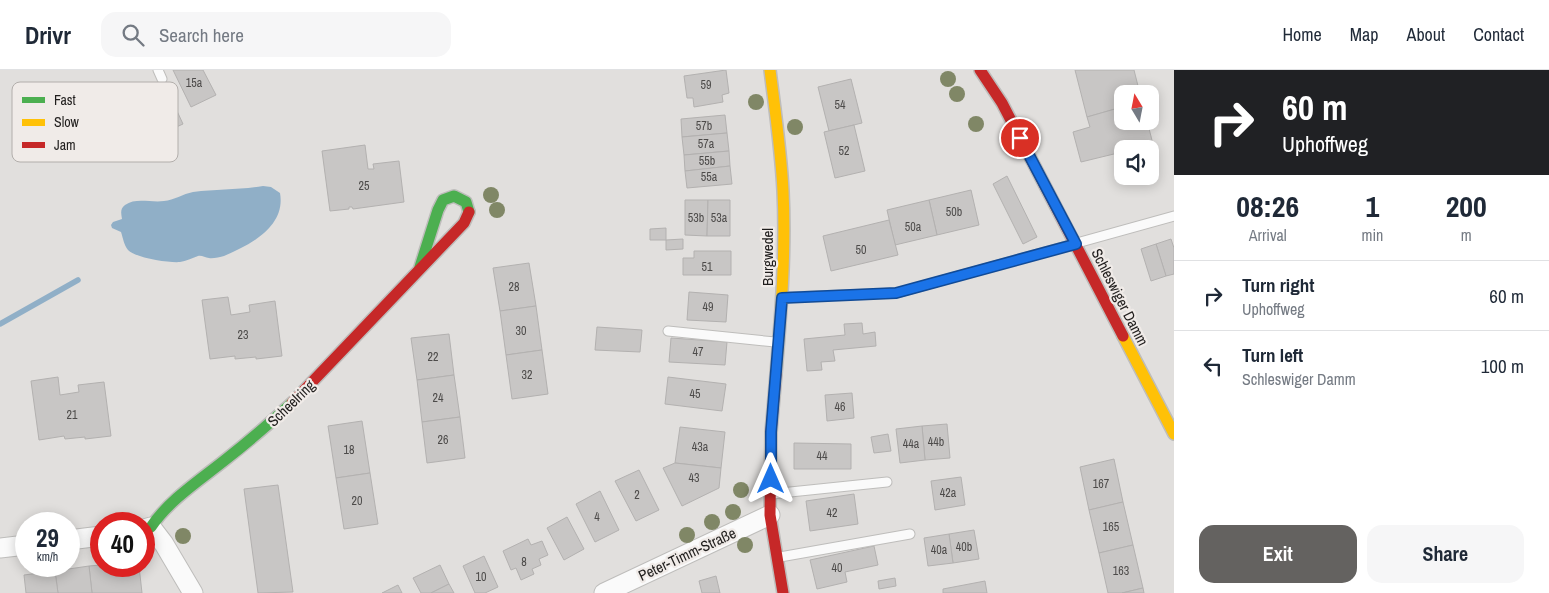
<!DOCTYPE html>
<meta charset="utf-8">
<style>
body{margin:0;font-family:"Archivo Narrow",sans-serif;background:#f6f6f7;color:#1f2937;height:100vh;display:flex;flex-direction:column;font-size:19px;white-space:nowrap}
*{box-sizing:border-box;margin:0}
p{font-size:16px;color:#747a83}
.icon{flex:none;width:28px;height:28px;fill:none;stroke:currentColor;stroke-width:2;stroke-linecap:round;stroke-linejoin:round}
.map{position:relative;flex:1;overflow:hidden}
.details{display:flex;flex-direction:column;background:#fff;width:375px}
.details>*{flex:none}
.hud{background:#202124;color:#fff;overflow:hidden}
.needle{width:32px;rotate:350deg}
.fabs{position:absolute;left:1114px;top:15px;display:grid;gap:10px}
.fabs a{display:grid;place-items:center;width:45px;height:45px;border-radius:10px;background:#fff;box-shadow:0 2px 12px #0003;font-size:25px}
.speed{position:absolute;left:15px;top:442px;display:flex;gap:10px;font-size:25px;font-weight:700;text-align:center}
.speed>*{display:grid;place-content:center;width:65px;height:65px;border-radius:50%;background:#fff;box-shadow:0 2px 12px #0003;line-height:1}
.speed small{font-size:12px;font-weight:400}
.speed .limit{border:8px solid #d22;background:#fff;color:#111}
.pin{position:absolute;display:grid;place-items:center;width:42px;height:42px;color:#fff;margin:-21px;border:2px solid #fff;border-radius:50%;box-shadow:0 1px 5px #0007}
.me{position:absolute;width:55px;margin:-28px;rotate:0deg;stroke-linejoin:round;filter:drop-shadow(0 0 4px #0008)}
.turn{display:flex;align-items:center;gap:18px;height:105px;padding:0 25px;font-size:22px}
.turn .icon{width:65px;height:65px;stroke-width:2.5}
.turn b{display:block;font-size:35px;line-height:42px}
.eta{display:flex;justify-content:space-evenly;align-items:center;height:85px;text-align:center}
.eta b{font-size:30px;font-weight:700;line-height:35px}
.button{display:flex;gap:10px;margin-top:auto;padding:10px 25px}
.button a{flex:1;height:58px;border-radius:15px;background:#646260;color:#fff;font-size:20px;font-weight:700;line-height:58px;text-align:center}
.button a+a{background:#f6f6f7;color:#1f2937}
ul{padding:0;list-style:none}
li{display:flex;align-items:center;gap:15px;height:70px;padding:0 25px;border-top:1px solid #e0e1e3}
li div{flex:1}
li b{display:block;font-size:19px}
li em{font-style:normal}
header{display:flex;align-items:center;gap:30px;box-sizing:border-box;height:70px;padding:0 25px;background:#fff;border-bottom:1px solid #e0e1e3}
header strong{font-size:24px}
nav{display:flex;gap:28px;margin-inline-start:auto;font-size:18px}
.search{width:350px;height:45px;background:#f6f6f7;display:flex;align-items:center;gap:12px;box-sizing:border-box;padding:0 18px;border-radius:15px;color:#747a83;font-size:19px}
main{display:flex;flex:1;min-height:0}
.map>svg:first-child{display:block}
.water{fill:#90afc7}
.lines{fill:none;stroke-linecap:round;stroke-linejoin:round}
.stream{stroke:#90afc7;stroke-width:5.5}
.building{fill:#c8c6c5;stroke:#b3b1b0}
.lane-casing{stroke:#bebdbb;stroke-width:11}
.street-casing{stroke:#bebdbb;stroke-width:21}
.fast-casing{stroke:#bebdbb;stroke-width:14}
.slow-casing{stroke:#bebdbb;stroke-width:14}
.jam-casing{stroke:#bebdbb;stroke-width:14}
.lane{stroke:#fafafa;stroke-width:9}
.street{stroke:#fafafa;stroke-width:19}
.fast{stroke:#4caf50;stroke-width:11}
.slow{stroke:#ffc107;stroke-width:11}
.jam{stroke:#c62828;stroke-width:11}
.tree{fill:#808766}
.route-casing{stroke:#114b97;stroke-width:12}
.route{stroke:#1a73e8;stroke-width:9}
.labels{text-anchor:middle;dominant-baseline:central;stroke-width:4.5;stroke-linejoin:round;paint-order:stroke}
.number-label{font-size:12px;fill:#4d4b4a}
.street-label{font-size:15px;fill:#201e1d;stroke:#f0ebe8}
.key{fill:#f0ebe8;stroke:#b2aeab;stroke-width:1}
.key-label{font-size:14px;fill:#201e1d}
</style>
<header>
<strong>Drivr</strong>
<div class="search"><svg class="icon" aria-label="search" viewBox="0 0 24 24"><circle cx="10" cy="10" r="6"/><path d="M15 15l6 6"/></svg>Search here</div>
<nav><a>Home</a><a>Map</a><a>About</a><a>Contact</a></nav>
</header>
<main>
<div class="map">
<svg width="1174" height="523" viewBox="0 0 1174 523">
<rect width="100%" height="100%" fill="#e1dfdd"/>
<!-- water -->
<path class="water" d="M263 116 271 117 280 123C286 157 250 175 224 186 220 187 212 189 209 188 205 188 202 185 198 186 192 188 186 191 180 192 169 193 136 188 128 180 124 175 123 168 121 162L112 158 111 155 113 152 122 149C121 143 120 139 125 135 136 127 151 133 164 131 174 130 183 124 193 122 217 119 240 120 263 116Z"/>
<g class="lines">
<!-- stream -->
<polyline class="stream" points="0,254 78,210"/>
</g>
<!-- building -->
<g class="building">
<polygon points="173,0 203,0 216,25 191,37"/>
<polygon points="726,0 729,23 722,25 723,32 694,37 693,28 687,28 684,6"/>
<polygon points="1075,0 1134,0 1140,24 1122,24 1122,37 1087,47"/>
<polygon points="851,9 862,53 829,61 818,17"/>
<polygon points="142,20 151,37 171,28 183,54 163,63 166,69 149,77 126,27"/>
<polygon points="1122,37 1122,51 1147,51 1153,74 1133,79 1122,79 1122,82 1081,92 1073,62 1090,57 1087,47"/>
<polygon points="725,45 727,63 682,67 681,49"/>
<polygon points="854,55 865,101 835,108 824,62"/>
<polygon points="727,63 729,81 684,85 682,67"/>
<polygon points="365,75 368,99 374,99 373,94 399,91 404,132 353,139 352,137 349,137 349,139 330,141 322,81"/>
<polygon points="729,81 730,96 685,101 684,85"/>
<polygon points="730,96 732,114 687,118 685,101"/>
<polygon points="1007,106 1037,167 1023,174 993,114"/>
<polygon points="971,120 979,155 937,165 929,130"/>
<polygon points="685,130 708,130 707,166 685,165"/>
<polygon points="708,130 730,130 730,166 707,166"/>
<polygon points="929,130 937,165 895,175 887,140"/>
<polygon points="889,150 898,185 831,201 823,166"/>
<polygon points="666,158 666,170 650,170 650,159"/>
<polygon points="683,169 683,179 666,180 666,170"/>
<polygon points="1171,169 1174,178 1174,204 1166,206 1156,174"/>
<polygon points="1156,174 1166,206 1151,211 1141,179"/>
<polygon points="694,181 731,181 731,205 683,205 683,188 694,188"/>
<polygon points="529,193 536,236 500,241 493,198"/>
<polygon points="689,222 728,225 726,252 687,250"/>
<polygon points="228,227 231,245 250,242 249,235 275,231 282,286 256,289 256,287 235,289 235,286 210,289 202,230"/>
<polygon points="536,236 542,280 506,285 500,241"/>
<polygon points="862,253 863,264 875,262 876,276 833,280 835,291 821,292 822,300 807,301 804,269 845,265 844,254"/>
<polygon points="597,257 642,260 640,282 595,280"/>
<polygon points="449,264 454,305 417,310 411,268"/>
<polygon points="671,268 727,272 725,295 669,292"/>
<polygon points="542,280 548,324 512,329 506,285"/>
<polygon points="454,305 460,347 422,352 417,310"/>
<polygon points="58,307 60,325 79,322 78,315 104,312 111,366 85,369 85,367 65,369 64,366 39,370 31,311"/>
<polygon points="668,307 726,314 722,341 665,334"/>
<polygon points="852,323 854,348 827,351 825,325"/>
<polygon points="460,347 465,388 427,393 422,352"/>
<polygon points="362,351 370,403 336,408 328,356"/>
<polygon points="947,354 950,388 925,390 922,356"/>
<polygon points="922,356 925,390 900,393 896,359"/>
<polygon points="680,357 725,362 721,398 675,393"/>
<polygon points="888,364 891,381 874,383 871,367"/>
<polygon points="794,373 851,374 851,399 794,399"/>
<polygon points="1114,389 1123,432 1089,440 1080,397"/>
<polygon points="675,393 721,398 719,418 682,436 663,398"/>
<polygon points="639,400 659,440 636,451 615,411"/>
<polygon points="370,403 378,454 344,459 336,408"/>
<polygon points="961,407 965,435 935,440 931,411"/>
<polygon points="278,415 293,522 258,523 244,419"/>
<polygon points="600,421 619,460 595,472 576,434"/>
<polygon points="854,424 858,454 810,461 806,431"/>
<polygon points="1123,432 1133,475 1099,483 1089,440"/>
<polygon points="567,447 584,479 564,490 547,458"/>
<polygon points="974,460 979,489 953,493 949,464"/>
<polygon points="949,464 953,493 928,496 924,468"/>
<polygon points="528,469 531,475 542,471 548,485 539,489 541,495 532,499 534,504 521,510 516,498 511,500 503,481"/>
<polygon points="1133,475 1143,518 1122,523 1108,523 1099,483"/>
<polygon points="874,476 878,495 845,502 847,512 817,519 810,490"/>
<polygon points="484,486 498,517 485,523 475,523 463,496"/>
<polygon points="101,495 101,496 139,496 142,523 92,523 89,496"/>
<polygon points="440,495 449,514 431,523 421,523 413,508"/>
<polygon points="89,496 92,523 58,523 55,501"/>
<polygon points="55,501 58,523 26,523 24,505"/>
<polygon points="716,506 720,523 702,523 699,511"/>
<polygon points="895,508 896,516 879,519 878,511"/>
<polygon points="985,511 987,523 943,523 943,519"/>
<polygon points="449,514 454,523 431,523"/>
<polygon points="398,515 402,523 382,523"/>
<polygon points="1143,518 1144,523 1122,523"/>
</g>
<g class="lines">
<defs>
<g id="lane">
<polyline points="158,0 162,9"/>
<polyline points="785,227 897,223 1174,146"/>
<polyline points="668,261 775,272"/>
<polyline points="771,424 887,412"/>
<polyline points="780,487 910,464"/>
</g>
<g id="street">
<polyline points="144,459 151,457 164,474 193,523"/>
<polyline points="69,470 101,466"/>
<polyline points="0,478 26,475"/>
<polyline points="604,523 770,445"/>
</g>
<g id="fast">
<polyline points="420,197 438,140 443,130 454,126 466,132 469,142"/>
<path d="M151 457C169 430 200 410 225 390 248 372 270 353 292 333"/>
</g>
<g id="slow">
<path d="M770 0C775 40 781 80 783 121 786 181 781 244 776 304"/>
<polyline points="1123,266 1174,364"/>
</g>
<g id="jam">
<polyline points="980,0 1002,33 1123,266"/>
<polyline points="776,304 771,362 770,445 783,523"/>
<polyline points="292,333 464,153 469,142"/>
</g>
</defs>
<!-- lane casing -->
<use href="#lane" class="lane-casing"/>
<!-- street casing -->
<use href="#street" class="street-casing"/>
<!-- fast casing -->
<use href="#fast" class="fast-casing"/>
<!-- slow casing -->
<use href="#slow" class="slow-casing"/>
<!-- jam casing -->
<use href="#jam" class="jam-casing"/>
<!-- lane -->
<use href="#lane" class="lane"/>
<!-- street -->
<use href="#street" class="street"/>
<!-- fast -->
<use href="#fast" class="fast"/>
<!-- slow -->
<use href="#slow" class="slow"/>
<!-- jam -->
<use href="#jam" class="jam"/>
</g>
<!-- trees -->
<g class="tree">
<circle cx="948" cy="9" r="8"/>
<circle cx="957" cy="24" r="8"/>
<circle cx="756" cy="32" r="8"/>
<circle cx="976" cy="54" r="8"/>
<circle cx="795" cy="57" r="8"/>
<circle cx="491" cy="125" r="8"/>
<circle cx="497" cy="140" r="8"/>
<circle cx="741" cy="420" r="8"/>
<circle cx="733" cy="442" r="8"/>
<circle cx="712" cy="452" r="8"/>
<circle cx="687" cy="465" r="8"/>
<circle cx="183" cy="466" r="8"/>
<circle cx="745" cy="475" r="8"/>
</g>
<g class="lines">
<defs>
<polyline id="route" points="771,409 771,362 782,228 896,223 1076,174 1020,68"/>
</defs>
<!-- route casing -->
<use href="#route" class="route-casing"/>
<!-- route -->
<use href="#route" class="route"/>
</g>
<g class="labels">
<!-- number labels -->
<g class="number-label">
<text x="194" y="13">15a</text>
<text x="706" y="15">59</text>
<text x="840" y="35">54</text>
<text x="704" y="56">57b</text>
<text x="706" y="74">57a</text>
<text x="844" y="81">52</text>
<text x="707" y="91">55b</text>
<text x="709" y="107">55a</text>
<text x="364" y="116">25</text>
<text x="954" y="142">50b</text>
<text x="696" y="148">53b</text>
<text x="719" y="148">53a</text>
<text x="913" y="157">50a</text>
<text x="861" y="180">50</text>
<text x="707" y="197">51</text>
<text x="514" y="217">28</text>
<text x="708" y="237">49</text>
<text x="521" y="261">30</text>
<text x="243" y="265">23</text>
<text x="698" y="282">47</text>
<text x="433" y="287">22</text>
<text x="527" y="305">32</text>
<text x="695" y="324">45</text>
<text x="438" y="328">24</text>
<text x="840" y="337">46</text>
<text x="72" y="345">21</text>
<text x="443" y="370">26</text>
<text x="936" y="372">44b</text>
<text x="911" y="374">44a</text>
<text x="700" y="377">43a</text>
<text x="349" y="380">18</text>
<text x="822" y="386">44</text>
<text x="694" y="408">43</text>
<text x="1101" y="414">167</text>
<text x="948" y="423">42a</text>
<text x="637" y="425">2</text>
<text x="357" y="431">20</text>
<text x="832" y="443">42</text>
<text x="597" y="447">4</text>
<text x="1111" y="457">165</text>
<text x="964" y="477">40b</text>
<text x="939" y="480">40a</text>
<text x="524" y="492">8</text>
<text x="837" y="498">40</text>
<text x="1121" y="501">163</text>
<text x="481" y="507">10</text>
</g>
<!-- street labels -->
<g class="street-label">
<text transform="translate(767 187) rotate(-90)">Burgwedel</text>
<text transform="translate(1120 227) rotate(63)">Schleswiger Damm</text>
<text transform="translate(291 333) rotate(-44)">Scheelring</text>
<text transform="translate(687 484) rotate(-25)">Peter-Timm-Straße</text>
</g>
</g>
<!-- legend -->
<rect x="12" y="12" width="166" height="80" rx="8" class="key"/>
<rect x="22" y="27" width="23" height="6" fill="#4caf50"/>
<rect x="22" y="49" width="23" height="7" fill="#ffc107"/>
<rect x="22" y="72" width="23" height="6" fill="#c62828"/>
<g class="key-label">
<text x="54" y="35">Fast</text>
<text x="54" y="57">Slow</text>
<text x="54" y="80">Jam</text>
</g>
</svg>
<div class="fabs">
<a><svg class="needle" viewBox="-14 -14 28 28"><path d="M0-13l5 13h-10z" fill="#e53935"/><path d="M0 13l5-13h-10z" fill="#747a83"/></svg></a>
<a><svg class="icon" aria-label="sound" viewBox="0 0 24 24"><path d="M4 9h4l5-4v14l-5-4H4zM17 9q2 3 0 6"/></svg></a>
</div>
<div class="speed"><div>29<small>km/h</small></div><div class="limit">40</div></div>
<div class="pin" style="left:1020px;top:68px;background:#d93025"><svg class="icon" aria-label="arrive" viewBox="0 0 24 24"><path d="M6 21V4h12l-3 4 3 4H6"/></svg></div>
<svg class="me" style="left:771px;top:409px" viewBox="-20 -20 40 40"><path d="M0-17L14 15 0 8-14 15z" fill="#1a73e8" stroke="#fff" stroke-width="4"/></svg>
</div>
<section class="details">
<div class="hud">
<div class="turn"><svg class="icon" aria-label="right" viewBox="0 0 24 24"><path d="M7 20v-9h11M14 6l5 5-5 5"/></svg><div><b>60 m</b>Uphoffweg</div></div>
</div>
<div class="eta">
<div><b>08:26</b><p>Arrival</p></div>
<div><b>1</b><p>min</p></div>
<div><b>200</b><p>m</p></div>
</div>
<ul>
<li><svg class="icon" aria-label="right" viewBox="0 0 24 24"><path d="M7 20v-9h11M14 6l5 5-5 5"/></svg><div><b>Turn right</b><p>Uphoffweg</p></div><em>60 m</em></li>
<li><svg class="icon" aria-label="left" viewBox="0 0 24 24"><path d="M17 20v-9H6M10 6l-5 5 5 5"/></svg><div><b>Turn left</b><p>Schleswiger Damm</p></div><em>100 m</em></li>
</ul>
<div class="button"><a>Exit</a><a>Share</a></div>
</section>
</main>
